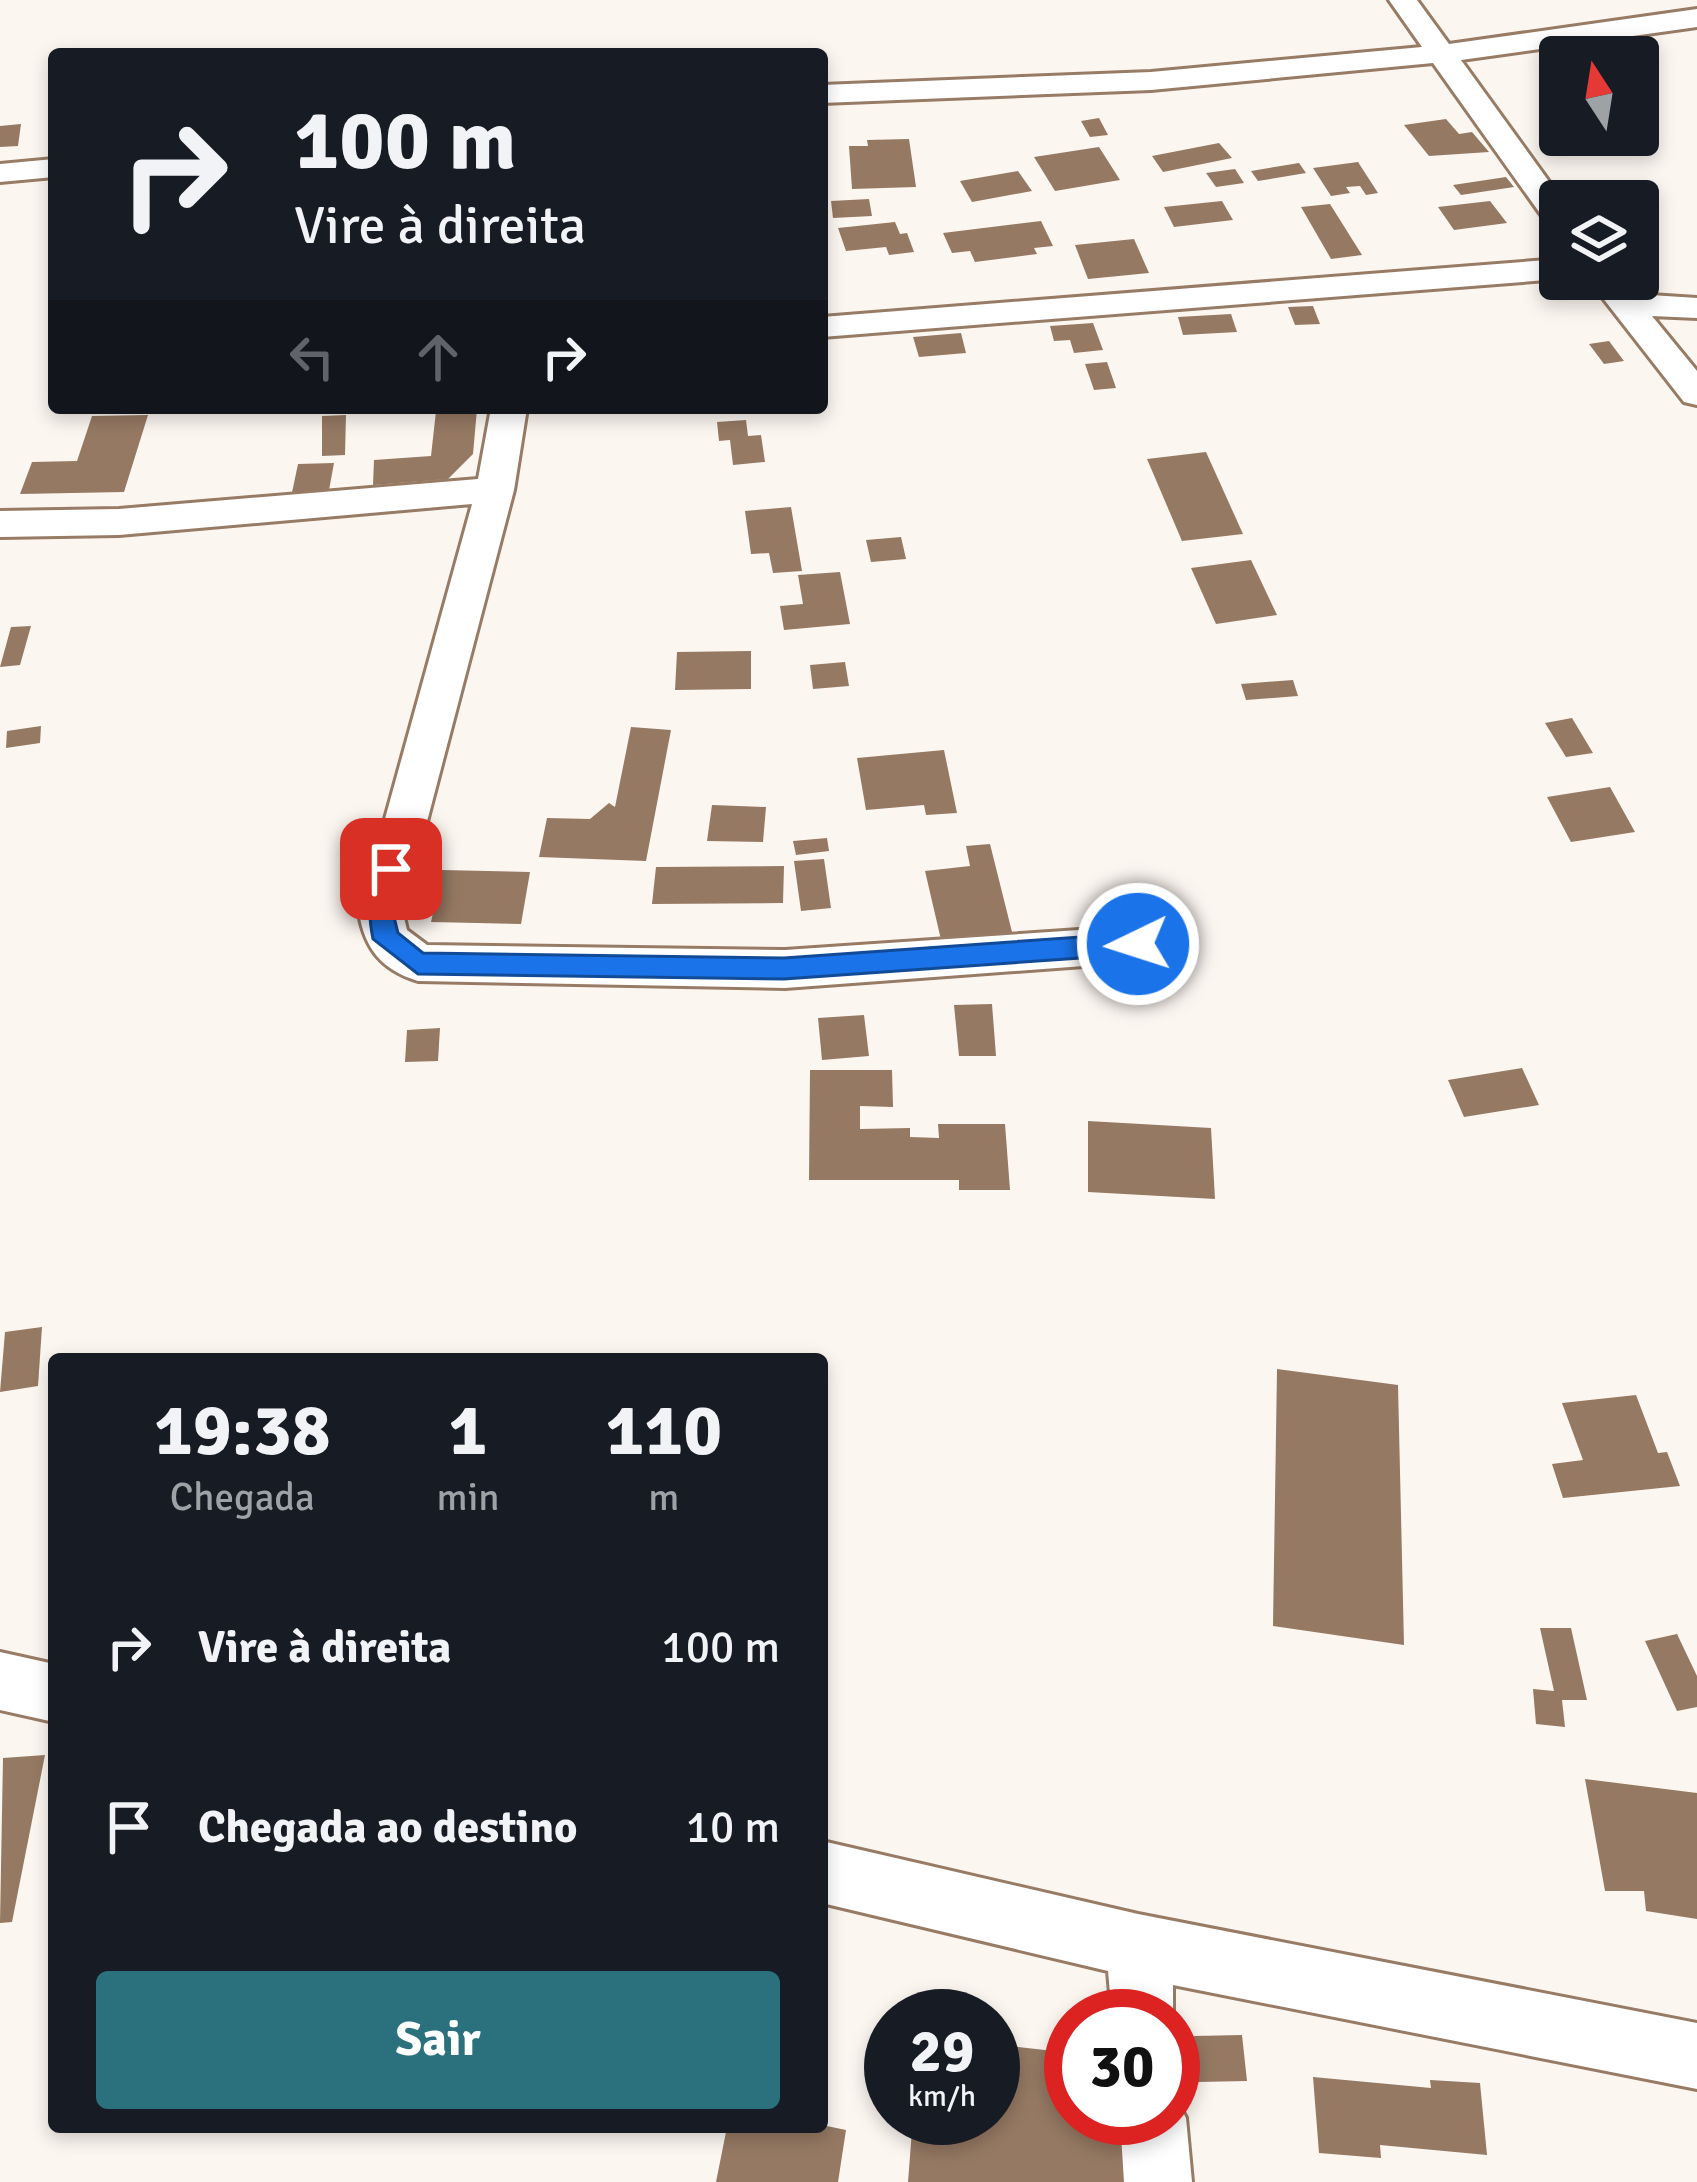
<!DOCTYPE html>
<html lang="pt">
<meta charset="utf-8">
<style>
body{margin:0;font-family:Signika,sans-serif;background:#242831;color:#f1f3f6;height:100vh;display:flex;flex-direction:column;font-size:45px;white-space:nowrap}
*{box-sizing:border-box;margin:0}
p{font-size:39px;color:#9ea1a6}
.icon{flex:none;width:66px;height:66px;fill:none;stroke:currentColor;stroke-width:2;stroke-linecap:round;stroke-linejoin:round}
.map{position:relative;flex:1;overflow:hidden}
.sheet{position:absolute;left:48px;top:1353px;width:780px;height:780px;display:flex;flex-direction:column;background:#171b24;border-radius:12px;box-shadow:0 6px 18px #0003}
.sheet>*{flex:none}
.top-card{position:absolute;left:48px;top:48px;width:780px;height:366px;border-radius:12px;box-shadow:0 6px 18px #0003;background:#171b24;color:#f1f3f6;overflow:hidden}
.needle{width:78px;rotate:348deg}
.fabs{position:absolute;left:1539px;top:36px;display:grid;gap:24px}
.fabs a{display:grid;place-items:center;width:120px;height:120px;border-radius:12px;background:#171b24;box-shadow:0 6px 18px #0003;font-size:60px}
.speed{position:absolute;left:864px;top:1989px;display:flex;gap:24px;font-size:60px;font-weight:700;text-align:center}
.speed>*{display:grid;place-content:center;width:156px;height:156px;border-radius:50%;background:#171b24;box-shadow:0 6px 18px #0003;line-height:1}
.speed small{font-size:30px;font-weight:400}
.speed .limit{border:18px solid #d22;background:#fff;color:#111}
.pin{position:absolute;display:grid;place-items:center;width:102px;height:102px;color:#fff;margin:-51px;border-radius:24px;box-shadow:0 6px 18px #0006}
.me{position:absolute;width:132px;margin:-66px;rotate:266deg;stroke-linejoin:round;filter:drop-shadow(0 0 9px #0008)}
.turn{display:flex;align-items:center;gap:42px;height:252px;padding:0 48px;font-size:54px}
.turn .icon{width:156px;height:156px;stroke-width:2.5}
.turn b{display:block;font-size:84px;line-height:102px}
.lanes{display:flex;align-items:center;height:114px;padding:0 48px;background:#0003;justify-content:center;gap:60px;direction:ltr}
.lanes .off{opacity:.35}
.eta{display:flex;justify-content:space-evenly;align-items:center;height:204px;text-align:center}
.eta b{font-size:72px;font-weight:700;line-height:84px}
.cta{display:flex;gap:24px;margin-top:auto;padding:24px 48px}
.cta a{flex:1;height:138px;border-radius:12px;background:#2a717d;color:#fff;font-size:48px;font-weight:700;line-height:138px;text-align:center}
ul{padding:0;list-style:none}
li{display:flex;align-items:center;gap:36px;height:180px;padding:0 48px}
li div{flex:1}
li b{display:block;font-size:45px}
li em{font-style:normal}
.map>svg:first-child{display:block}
.building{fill:#957963}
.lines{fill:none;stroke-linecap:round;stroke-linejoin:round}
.street-casing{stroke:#977b65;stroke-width:6}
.street{fill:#fff;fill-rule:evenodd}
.route{fill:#1a73e8;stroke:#114b97;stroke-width:3}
</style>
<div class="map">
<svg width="1697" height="2182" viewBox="0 0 1697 2182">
<rect width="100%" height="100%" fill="#fcf6f1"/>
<!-- building -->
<g class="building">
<polygon points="1099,118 1108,135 1090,137 1081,121"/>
<polygon points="1446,119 1459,134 1472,132 1489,152 1429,156 1404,125"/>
<polygon points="21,124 18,146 0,147 0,126"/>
<polygon points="909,139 916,187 852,189 849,146 868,146 867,140"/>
<polygon points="1219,143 1232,158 1163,172 1152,156"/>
<polygon points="1099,147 1120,180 1055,191 1034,157"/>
<polygon points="1358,162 1378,193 1366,195 1360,186 1346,187 1350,193 1331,196 1313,168"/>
<polygon points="1299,163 1306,173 1258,181 1251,171"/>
<polygon points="1235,169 1244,183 1216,187 1206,173"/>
<polygon points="1018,171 1032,191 972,202 960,181"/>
<polygon points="1506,177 1514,187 1461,195 1453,185"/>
<polygon points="869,199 872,216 833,218 831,201"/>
<polygon points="1222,201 1233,220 1174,227 1164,207"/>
<polygon points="1490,201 1507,223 1454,230 1438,207"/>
<polygon points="1330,204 1362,255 1331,259 1301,207"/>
<polygon points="1041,221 1053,246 1034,248 1037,254 975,262 970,251 952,253 943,233"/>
<polygon points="895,222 900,234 907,233 914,252 889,255 886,247 846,251 838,228"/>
<polygon points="1134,239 1149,273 1088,279 1075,245"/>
<polygon points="1313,306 1320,324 1295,325 1288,307"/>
<polygon points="1231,314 1237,332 1183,335 1178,317"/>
<polygon points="1093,323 1103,350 1074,353 1070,340 1054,341 1050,326"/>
<polygon points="961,333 966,353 919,357 913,337"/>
<polygon points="1609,341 1624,361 1604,364 1589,344"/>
<polygon points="1107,362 1116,388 1094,390 1085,364"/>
<polygon points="477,409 473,454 448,479 373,485 374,460 431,456 436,411"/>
<polygon points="148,415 124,492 20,494 32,462 77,461 92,416"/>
<polygon points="346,415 345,455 322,456 322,416"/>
<polygon points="746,420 748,436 761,435 765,462 733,465 730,440 719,441 717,422"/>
<polygon points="1206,452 1243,534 1182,541 1147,459"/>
<polygon points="334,463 327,501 290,502 298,464"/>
<polygon points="791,507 802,571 773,573 769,553 751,554 745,511"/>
<polygon points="901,537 906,559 871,562 866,540"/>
<polygon points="1251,560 1277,615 1216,624 1191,568"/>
<polygon points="840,572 850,624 784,630 780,606 803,604 798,575"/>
<polygon points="31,626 20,665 0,667 11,627"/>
<polygon points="751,651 751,689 675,690 677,652"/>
<polygon points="845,662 849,686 813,689 810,665"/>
<polygon points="1293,680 1298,696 1246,700 1241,684"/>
<polygon points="1572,718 1593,753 1566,757 1545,723"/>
<polygon points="41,726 40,743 6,748 7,731"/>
<polygon points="631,727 671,730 646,861 539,857 547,818 590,819 609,803 615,807"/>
<polygon points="944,750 957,813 926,815 924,805 866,810 857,758"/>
<polygon points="1610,787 1635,832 1571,842 1547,797"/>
<polygon points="712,805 766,807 763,842 707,841"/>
<polygon points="827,838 829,851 796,855 793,841"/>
<polygon points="990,844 1013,936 942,944 925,871 970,866 966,846"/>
<polygon points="824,859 831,908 801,911 794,861"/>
<polygon points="784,866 783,903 652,904 656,867"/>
<polygon points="442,870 530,872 521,924 431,922"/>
<polygon points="992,1004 996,1056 959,1056 954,1005"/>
<polygon points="864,1015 869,1056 822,1060 818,1018"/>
<polygon points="440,1028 438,1061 405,1062 407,1030"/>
<polygon points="1522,1068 1539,1105 1464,1117 1448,1080"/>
<polygon points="810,1070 892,1070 893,1107 860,1106 860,1129 910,1128 910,1137 939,1138 938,1124 1005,1124 1010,1190 959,1190 959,1180 809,1180"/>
<polygon points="1088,1121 1211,1128 1215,1199 1088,1192"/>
<polygon points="42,1327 38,1386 0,1392 5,1332"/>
<polygon points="1277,1369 1398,1385 1404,1645 1273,1626"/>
<polygon points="1636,1395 1658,1453 1667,1452 1680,1486 1563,1498 1552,1464 1583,1460 1562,1403"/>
<polygon points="1540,1628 1571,1628 1587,1700 1562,1700 1565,1727 1536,1724 1533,1689 1554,1691"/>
<polygon points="1677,1634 1697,1676 1697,1707 1677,1711 1645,1641"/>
<polygon points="45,1755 12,1922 0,1923 3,1758"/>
<polygon points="1585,1779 1697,1793 1697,1919 1646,1911 1644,1891 1605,1891"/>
<polygon points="1242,2035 1247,2081 1198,2082 1194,2036"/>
<polygon points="993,2044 1071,2053 1071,2118 1140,2118 1140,2182 908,2182 912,2130 899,2128 900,2118 993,2118"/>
<polygon points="1313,2077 1431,2088 1430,2080 1480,2083 1487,2155 1380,2145 1381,2158 1319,2153"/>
<polygon points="727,2127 822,2125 846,2130 838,2182 716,2182"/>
</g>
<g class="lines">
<defs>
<g id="street">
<polygon points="1389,0 1417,0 1449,44 1697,9 1697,27 1461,60 1563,201 1560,229 1549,226 1433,63 1151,90 822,103 822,85 1151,72 1422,47"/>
<polygon points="54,159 54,177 0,182 0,164"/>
<polygon points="1560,259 1560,279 822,337 822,317"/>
<polygon points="1588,279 1623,279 1635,294 1697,298 1697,318 1652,316 1697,371 1697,405 1684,402"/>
<path d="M491 408H527L514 490 403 913 407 930 427 945 785 950 1138 926 1154 931 1161 944 1154 957 1138 962 785 988 418 981C382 970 365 949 359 913L472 504 119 535 0 537V511L119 509 478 479Z"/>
<polygon points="0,1652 54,1664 54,1722 0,1710"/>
<polygon points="822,1841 1138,1914 1697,2023 1697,2089 1173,1985 1173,2024 1173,2016 1112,2016 1108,1971 822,1903"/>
<polygon points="1173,2093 1186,2118 1192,2182 1124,2182 1120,2118 1173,2118"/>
</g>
</defs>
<!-- street casing -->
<use href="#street" class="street-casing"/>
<!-- street -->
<use href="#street" class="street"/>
</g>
<!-- route -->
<path class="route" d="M391 859 403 869 393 913 398 933 423 953 784 958 1138 933 1151 944 1138 954 784 979 418 974 373 939C368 915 366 870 391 859Z"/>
</svg>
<div class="fabs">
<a><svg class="needle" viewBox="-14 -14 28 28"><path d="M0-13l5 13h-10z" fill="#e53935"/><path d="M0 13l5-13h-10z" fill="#9ea1a6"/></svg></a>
<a><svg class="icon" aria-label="layers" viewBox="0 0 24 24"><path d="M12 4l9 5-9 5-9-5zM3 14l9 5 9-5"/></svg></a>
</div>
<div class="speed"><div>29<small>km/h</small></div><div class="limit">30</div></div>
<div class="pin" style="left:391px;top:869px;background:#d93025"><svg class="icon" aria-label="arrive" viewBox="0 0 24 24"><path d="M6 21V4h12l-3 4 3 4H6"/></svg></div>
<svg class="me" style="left:1138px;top:944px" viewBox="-20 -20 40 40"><circle r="17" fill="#1a73e8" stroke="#fff" stroke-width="3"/><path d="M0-11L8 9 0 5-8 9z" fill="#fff"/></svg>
<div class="top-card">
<div class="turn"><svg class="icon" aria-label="right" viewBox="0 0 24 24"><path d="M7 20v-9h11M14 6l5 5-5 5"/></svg><div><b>100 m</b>Vire à direita</div></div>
<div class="lanes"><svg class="icon off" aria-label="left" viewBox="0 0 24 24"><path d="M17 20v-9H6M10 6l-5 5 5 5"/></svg><svg class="icon off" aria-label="ahead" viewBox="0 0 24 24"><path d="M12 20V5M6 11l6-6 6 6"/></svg><svg class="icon" aria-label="right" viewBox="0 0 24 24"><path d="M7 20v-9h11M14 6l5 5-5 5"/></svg></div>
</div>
<section class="sheet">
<div class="eta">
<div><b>19:38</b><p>Chegada</p></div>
<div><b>1</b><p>min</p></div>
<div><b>110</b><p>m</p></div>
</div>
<ul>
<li><svg class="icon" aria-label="right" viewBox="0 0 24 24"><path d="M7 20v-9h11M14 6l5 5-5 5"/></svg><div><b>Vire à direita</b></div><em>100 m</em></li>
<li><svg class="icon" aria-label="arrive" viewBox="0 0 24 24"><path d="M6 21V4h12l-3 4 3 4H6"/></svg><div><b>Chegada ao destino</b></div><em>10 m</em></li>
</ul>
<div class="cta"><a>Sair</a></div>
</section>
</div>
